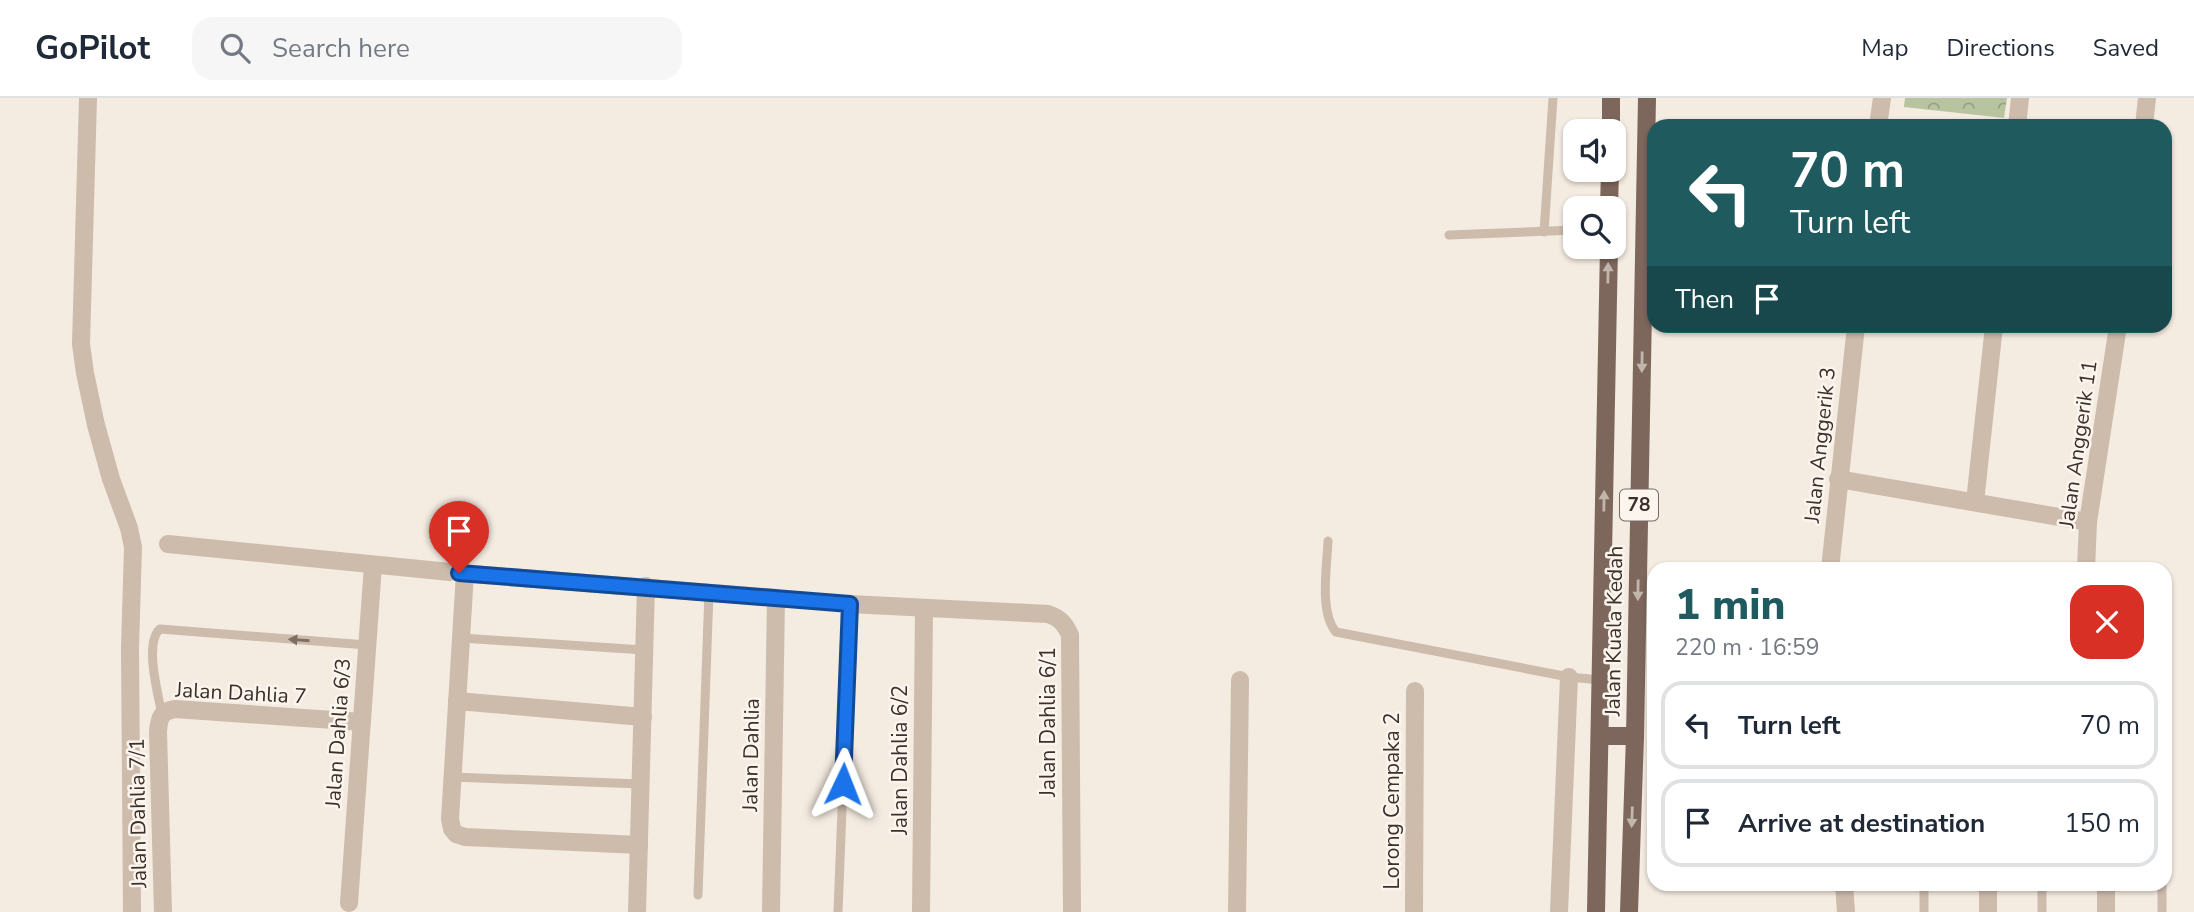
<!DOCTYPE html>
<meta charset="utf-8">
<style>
body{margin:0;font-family:"Nunito Sans",sans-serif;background:#f6f6f7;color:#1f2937;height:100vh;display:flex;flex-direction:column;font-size:26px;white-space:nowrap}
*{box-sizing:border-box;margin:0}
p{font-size:23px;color:#747a83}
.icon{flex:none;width:38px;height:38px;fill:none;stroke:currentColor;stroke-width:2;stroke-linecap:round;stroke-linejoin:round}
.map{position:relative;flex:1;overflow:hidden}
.details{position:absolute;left:1647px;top:464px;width:525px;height:329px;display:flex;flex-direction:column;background:#fff;border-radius:21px;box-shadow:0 2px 5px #0004}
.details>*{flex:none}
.top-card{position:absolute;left:1647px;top:21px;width:525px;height:214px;border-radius:21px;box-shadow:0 2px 5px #0004;background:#1f5a5e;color:#fff;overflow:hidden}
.fabs{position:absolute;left:1563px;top:21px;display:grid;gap:14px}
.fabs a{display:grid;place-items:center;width:63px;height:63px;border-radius:14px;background:#fff;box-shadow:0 2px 5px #0004;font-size:35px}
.pin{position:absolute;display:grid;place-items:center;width:60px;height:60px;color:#fff;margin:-72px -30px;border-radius:50% 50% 50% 0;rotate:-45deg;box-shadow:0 0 7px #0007}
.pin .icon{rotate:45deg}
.me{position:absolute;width:77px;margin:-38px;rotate:2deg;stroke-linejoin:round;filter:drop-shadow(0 0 5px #0008)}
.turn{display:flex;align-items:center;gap:24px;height:147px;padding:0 28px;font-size:32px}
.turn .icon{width:91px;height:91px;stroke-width:2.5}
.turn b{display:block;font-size:49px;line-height:60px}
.then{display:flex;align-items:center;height:66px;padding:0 28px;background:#0003;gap:14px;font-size:26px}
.round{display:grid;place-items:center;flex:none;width:74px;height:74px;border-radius:21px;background:#f6f6f7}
.head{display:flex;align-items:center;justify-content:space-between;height:119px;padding:0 28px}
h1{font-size:42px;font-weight:800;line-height:52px;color:#1f5a5e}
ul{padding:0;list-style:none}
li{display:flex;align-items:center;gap:21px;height:88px;margin:0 14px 10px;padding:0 14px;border:4px solid #e0e1e3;border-radius:21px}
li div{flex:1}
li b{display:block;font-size:26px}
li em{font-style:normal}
header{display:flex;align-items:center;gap:42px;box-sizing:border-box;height:98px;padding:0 35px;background:#fff;border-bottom:2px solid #e0e1e3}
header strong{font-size:33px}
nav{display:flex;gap:38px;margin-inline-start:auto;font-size:24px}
.search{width:490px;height:63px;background:#f6f6f7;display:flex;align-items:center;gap:18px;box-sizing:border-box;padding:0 24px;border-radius:21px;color:#747a83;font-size:26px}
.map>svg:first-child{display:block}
.forest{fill:url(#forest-crowns)}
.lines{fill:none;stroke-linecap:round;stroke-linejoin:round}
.service{stroke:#cdbbac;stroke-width:9}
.minor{stroke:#cdbbac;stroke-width:18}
.primary{stroke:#7d675c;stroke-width:18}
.oneway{fill:#c2b5ac}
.oneway2{fill:#7d6f65}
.route-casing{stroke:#114b97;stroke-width:18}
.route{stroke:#1a73e8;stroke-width:12}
.labels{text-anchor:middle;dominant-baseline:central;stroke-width:5;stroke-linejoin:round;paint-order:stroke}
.shield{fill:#fbf5ee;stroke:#756b66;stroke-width:2}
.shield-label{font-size:19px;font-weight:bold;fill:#3b302b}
.street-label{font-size:21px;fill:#3b302b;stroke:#fbf5ee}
</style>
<header>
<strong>GoPilot</strong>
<div class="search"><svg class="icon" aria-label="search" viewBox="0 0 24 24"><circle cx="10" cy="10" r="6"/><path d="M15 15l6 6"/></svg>Search here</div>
<nav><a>Map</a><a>Directions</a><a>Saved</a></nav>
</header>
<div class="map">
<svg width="2194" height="814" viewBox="0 0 2194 814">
<defs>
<pattern id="forest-crowns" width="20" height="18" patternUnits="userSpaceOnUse" patternTransform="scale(1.75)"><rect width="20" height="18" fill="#b8c4a0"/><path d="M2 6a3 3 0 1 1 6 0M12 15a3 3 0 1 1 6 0" fill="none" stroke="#97a083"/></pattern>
</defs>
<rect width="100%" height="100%" fill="#f4ebe1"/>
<!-- forest -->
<polygon class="forest" points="1905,0 2007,0 2004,20 1904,9"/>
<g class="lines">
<!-- service -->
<g class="service">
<polyline points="1544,134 1553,0"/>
<polyline points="1449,137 1575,132"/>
<path d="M1328 443C1327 469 1319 514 1336 534L1569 579 1601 582"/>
<polyline points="776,500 850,506 838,814"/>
<polyline points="461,540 644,552"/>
<path d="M162 616C158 597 144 544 160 531L367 547"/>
<polyline points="452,679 641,686"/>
<polyline points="2162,786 2162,814"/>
<polyline points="698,797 709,494"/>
<polyline points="1924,814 1924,786"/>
<polyline points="2042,814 2042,786"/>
</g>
<!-- minor -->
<g class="minor">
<polyline points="88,0 81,246 85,275 96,327 111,381 129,430 133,449 130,550 132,814"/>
<polyline points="1878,28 1882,0"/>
<polyline points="2017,28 2020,0"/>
<polyline points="2144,28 2147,0"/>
<polyline points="1838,381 2088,424"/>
<polyline points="1975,404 1994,228"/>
<polyline points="168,446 450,474"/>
<polyline points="1830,471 1856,228"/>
<polyline points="2086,471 2088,424 2118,228"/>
<polyline points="459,475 776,500 771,814"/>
<polyline points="465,475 450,721 452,731 456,736 465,739 639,747"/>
<path d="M850 506 1048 516C1060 520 1065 526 1070 537L1072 814"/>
<polyline points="457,603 643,619"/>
<polyline points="1844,786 1846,814"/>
<polyline points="2106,786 2106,814"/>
<polyline points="349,805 373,467"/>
<path d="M163 814 158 634C159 620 161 613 175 611L362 624"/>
<polyline points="637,814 646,488"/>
<polyline points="921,814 924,510"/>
<polyline points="1237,814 1240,582"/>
<polyline points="1414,814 1415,593"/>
<polyline points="1559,814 1569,579"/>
<polyline points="1988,814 1988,786"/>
</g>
<!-- primary -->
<g class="primary">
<polyline points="1611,33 1611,0"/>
<polyline points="1609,110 1610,72"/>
<polyline points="1600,638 1635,638"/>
<polyline points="1596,814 1609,149"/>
<polyline points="1629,814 1635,638 1647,0"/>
</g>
</g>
<!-- one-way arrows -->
<defs><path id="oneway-solid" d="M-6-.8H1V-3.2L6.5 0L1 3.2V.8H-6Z" transform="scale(1.75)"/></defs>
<g class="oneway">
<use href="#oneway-solid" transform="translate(1608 175) rotate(-89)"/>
<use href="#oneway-solid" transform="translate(1642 264) rotate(91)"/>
<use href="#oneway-solid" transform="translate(1604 403) rotate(-89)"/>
<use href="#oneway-solid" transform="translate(1638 492) rotate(91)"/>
<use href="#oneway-solid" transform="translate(1632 719) rotate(92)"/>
</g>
<use class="oneway2" href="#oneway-solid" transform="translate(299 542) rotate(-176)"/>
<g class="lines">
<defs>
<polyline id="route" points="459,475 850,506 843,686"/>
</defs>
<!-- route casing -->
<use href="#route" class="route-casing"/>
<!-- route -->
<use href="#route" class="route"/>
</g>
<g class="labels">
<!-- shield labels -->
<rect class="shield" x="1620" y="391.5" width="38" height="31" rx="5"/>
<g class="shield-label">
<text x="1639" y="407">78</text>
</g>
<!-- street labels -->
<g class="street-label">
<text transform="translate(2078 346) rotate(-82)">Jalan Anggerik 11</text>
<text transform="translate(1820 347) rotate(-84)">Jalan Anggerik 3</text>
<text transform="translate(1614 533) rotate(-89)">Jalan Kuala Kedah</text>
<text transform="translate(241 595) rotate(3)">Jalan Dahlia 7</text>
<text transform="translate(1048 624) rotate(-90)">Jalan Dahlia 6/1</text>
<text transform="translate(338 635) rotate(-86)">Jalan Dahlia 6/3</text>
<text transform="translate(751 657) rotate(-89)">Jalan Dahlia</text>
<text transform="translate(900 662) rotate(-90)">Jalan Dahlia 6/2</text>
<text transform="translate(1392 703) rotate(-90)">Lorong Cempaka 2</text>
<text transform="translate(138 715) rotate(-91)">Jalan Dahlia 7/1</text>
</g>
</g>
</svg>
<div class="fabs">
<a><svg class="icon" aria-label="sound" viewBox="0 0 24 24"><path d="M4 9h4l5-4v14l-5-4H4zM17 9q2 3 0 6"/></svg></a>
<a><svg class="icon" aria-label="search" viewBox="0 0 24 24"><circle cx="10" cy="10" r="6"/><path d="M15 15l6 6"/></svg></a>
</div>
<div class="pin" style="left:459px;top:475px;background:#d93025"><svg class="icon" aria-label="arrive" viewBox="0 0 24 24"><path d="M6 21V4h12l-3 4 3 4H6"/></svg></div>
<svg class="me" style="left:843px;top:686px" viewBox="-20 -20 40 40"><path d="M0-17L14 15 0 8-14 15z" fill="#1a73e8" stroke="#fff" stroke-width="4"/></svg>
<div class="top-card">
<div class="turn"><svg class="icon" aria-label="left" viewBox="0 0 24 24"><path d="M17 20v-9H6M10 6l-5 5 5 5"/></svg><div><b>70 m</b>Turn left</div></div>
<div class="then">Then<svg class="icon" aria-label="arrive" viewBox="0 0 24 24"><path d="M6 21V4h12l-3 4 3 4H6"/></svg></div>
</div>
<section class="details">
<div class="head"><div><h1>1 min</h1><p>220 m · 16:59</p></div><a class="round" style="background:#d93025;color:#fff"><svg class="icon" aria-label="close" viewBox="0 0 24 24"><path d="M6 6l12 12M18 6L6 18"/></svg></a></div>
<ul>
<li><svg class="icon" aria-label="left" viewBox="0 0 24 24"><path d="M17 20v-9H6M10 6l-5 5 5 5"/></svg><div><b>Turn left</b></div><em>70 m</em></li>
<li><svg class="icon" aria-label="arrive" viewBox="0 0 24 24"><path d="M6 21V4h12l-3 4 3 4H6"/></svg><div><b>Arrive at destination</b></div><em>150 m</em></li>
</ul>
</section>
</div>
